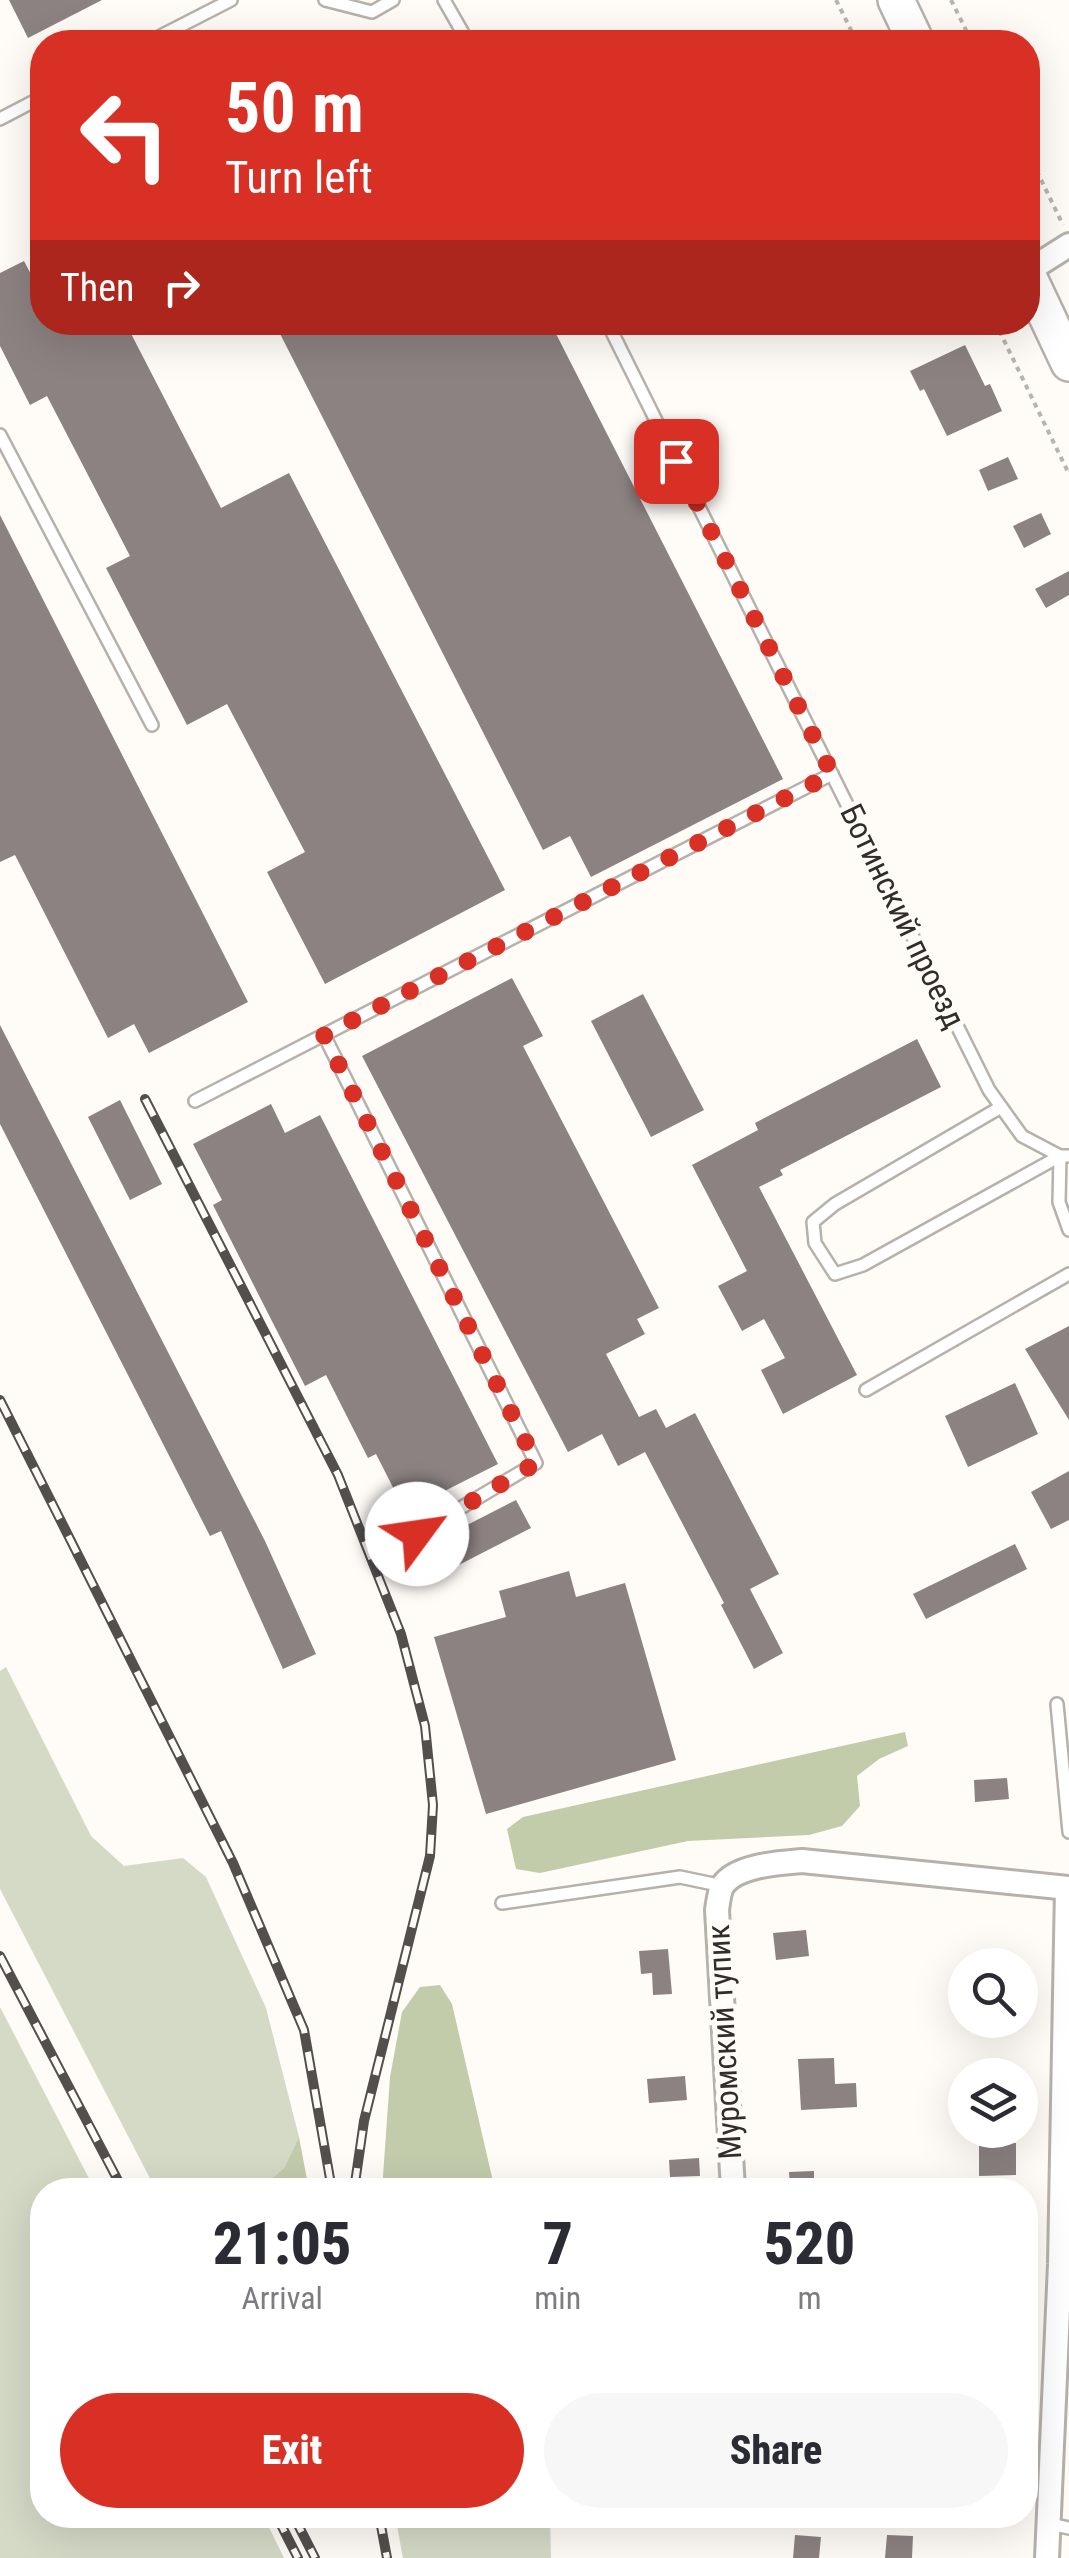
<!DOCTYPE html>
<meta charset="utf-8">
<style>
body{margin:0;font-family:"Roboto Condensed",sans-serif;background:#f7f7f7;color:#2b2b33;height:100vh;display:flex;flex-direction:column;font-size:38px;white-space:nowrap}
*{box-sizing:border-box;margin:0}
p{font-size:32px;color:#7c7c81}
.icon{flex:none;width:55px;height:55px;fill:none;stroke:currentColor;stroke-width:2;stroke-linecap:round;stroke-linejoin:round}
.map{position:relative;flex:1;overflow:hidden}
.side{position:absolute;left:30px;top:2178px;width:1008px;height:350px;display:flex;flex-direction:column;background:#fff;border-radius:40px;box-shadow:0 10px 40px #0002}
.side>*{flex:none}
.banner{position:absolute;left:30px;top:30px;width:1010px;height:305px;border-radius:40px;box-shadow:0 10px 40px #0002;background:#d93025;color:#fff;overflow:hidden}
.controls{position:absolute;left:948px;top:1948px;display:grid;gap:20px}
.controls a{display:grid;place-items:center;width:90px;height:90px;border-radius:50%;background:#fff;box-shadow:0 10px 40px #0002;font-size:50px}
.pin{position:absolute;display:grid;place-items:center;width:85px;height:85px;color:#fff;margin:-42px;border-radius:20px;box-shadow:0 5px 15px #0006}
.me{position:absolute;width:110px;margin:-55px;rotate:59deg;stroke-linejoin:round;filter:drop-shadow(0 0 8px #0008)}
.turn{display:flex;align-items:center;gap:35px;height:210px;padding:0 30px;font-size:45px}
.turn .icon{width:130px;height:130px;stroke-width:2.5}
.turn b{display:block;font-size:70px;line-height:85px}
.then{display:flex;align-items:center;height:95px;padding:0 30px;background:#0003;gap:20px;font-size:38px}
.eta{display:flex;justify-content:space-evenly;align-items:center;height:170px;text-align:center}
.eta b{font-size:60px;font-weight:800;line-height:70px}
.primary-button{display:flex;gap:20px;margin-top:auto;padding:20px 30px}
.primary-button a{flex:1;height:115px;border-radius:60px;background:#d93025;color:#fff;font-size:40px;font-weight:800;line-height:115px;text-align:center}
.primary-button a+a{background:#f7f7f7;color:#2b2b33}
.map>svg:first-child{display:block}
.green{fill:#d4dac6}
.forest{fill:#c2ccab}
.building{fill:#8b8281}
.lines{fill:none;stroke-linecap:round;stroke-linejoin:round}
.service-casing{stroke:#b7b1ab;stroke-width:16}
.minor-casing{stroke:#b7b1ab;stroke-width:28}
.primary-casing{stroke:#b7b1ab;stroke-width:40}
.path{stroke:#b7b4b1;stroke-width:4;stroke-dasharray:5 5;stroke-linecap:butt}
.service{stroke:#fff;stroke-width:11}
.minor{stroke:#fff;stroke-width:22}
.primary{stroke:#fff;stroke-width:35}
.rail-casing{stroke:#524f4d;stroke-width:10}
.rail{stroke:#fffbf7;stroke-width:6;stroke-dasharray:19;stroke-linecap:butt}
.route{stroke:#d93025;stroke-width:18;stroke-dasharray:0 32.4}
.labels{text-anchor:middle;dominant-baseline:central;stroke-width:10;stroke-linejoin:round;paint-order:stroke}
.street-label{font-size:32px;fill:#302d2b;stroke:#fffbf7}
</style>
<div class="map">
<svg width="1069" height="2558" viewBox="0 0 1069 2558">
<rect width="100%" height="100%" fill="#fffbf7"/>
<!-- green -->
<g class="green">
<polygon points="6,1667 91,1836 124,1866 183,1858 206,1877 266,2008 299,2137 284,2168 258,2190 156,2190 0,1889 0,1671"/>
<polygon points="0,2007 95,2190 42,2190 42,2515 263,2515 284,2558 0,2558"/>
<polygon points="395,2515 550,2515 551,2558 403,2558"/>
</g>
<!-- forest -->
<g class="forest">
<polygon points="905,1732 908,1746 879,1759 857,1776 860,1806 842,1826 809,1835 688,1841 540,1873 516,1869 507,1829 523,1817"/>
<polygon points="440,1985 452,2004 495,2190 382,2190 390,2077 402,2012 420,1987"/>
<polygon points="299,2137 309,2190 258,2190 284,2168"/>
</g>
<!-- building -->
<g class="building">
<polygon points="9,0 102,0 28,38"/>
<polygon points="24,261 42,295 42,322 125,322 221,508 289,473 505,890 325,984 267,872 305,852 227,704 187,725 106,568 130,556 47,396 30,405 0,346 0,273"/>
<polygon points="274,322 550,322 783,779 591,877 570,836 543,850"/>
<polygon points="965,345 985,386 990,384 1002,411 947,436 924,389 920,391 910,371"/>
<polygon points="1008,457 1018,479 988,491 979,470"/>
<polygon points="1041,513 1051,534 1024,548 1013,526"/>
<polygon points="0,515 248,1002 149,1053 134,1024 108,1038 15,855 0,862"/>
<polygon points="1069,571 1069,595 1046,608 1035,589"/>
<polygon points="512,978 543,1036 523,1046 659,1308 637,1319 645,1334 606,1354 639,1417 656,1409 666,1428 695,1413 779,1574 750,1589 783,1653 754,1669 721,1605 724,1603 645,1452 618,1466 602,1434 568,1452 362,1056"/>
<polygon points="643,994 704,1110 651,1137 591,1021"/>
<polygon points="0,1025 265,1541 316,1654 283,1669 221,1531 210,1536 0,1124"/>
<polygon points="917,1039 941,1087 780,1170 783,1175 759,1187 857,1375 783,1414 761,1370 785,1358 764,1319 742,1331 718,1286 747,1271 692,1165 758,1130 755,1123"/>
<polygon points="120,1100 162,1184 130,1200 88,1117"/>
<polygon points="271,1104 285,1133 320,1115 498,1464 405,1511 376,1454 368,1458 326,1375 305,1386 213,1205 222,1200 193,1144"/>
<polygon points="1069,1326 1069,1420 1025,1349"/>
<polygon points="1015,1383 1038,1434 968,1467 945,1416"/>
<polygon points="1069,1471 1069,1520 1051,1529 1031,1492"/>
<polygon points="516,1500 531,1528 447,1571 432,1543"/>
<polygon points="1015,1544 1027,1569 926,1619 913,1594"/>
<polygon points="569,1571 576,1597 625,1583 676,1760 486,1814 434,1637 506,1617 499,1591"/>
<polygon points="1007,1778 1009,1799 975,1802 974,1780"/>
<polygon points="806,1930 809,1956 776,1960 773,1933"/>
<polygon points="668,1949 672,1994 653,1995 652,1973 641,1974 639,1951"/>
<polygon points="834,2058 835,2084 856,2083 857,2107 801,2110 798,2059"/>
<polygon points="685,2076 687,2100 649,2103 647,2079"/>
<polygon points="1016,2143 1016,2175 979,2176 979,2144"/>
<polygon points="699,2158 700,2176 670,2177 669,2160"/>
<polygon points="814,2171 814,2190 790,2190 789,2172"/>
<polygon points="795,2535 821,2537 819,2558 793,2558"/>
<polygon points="887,2535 913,2536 912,2558 885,2558"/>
</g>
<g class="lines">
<defs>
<g id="service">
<polyline points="325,0 372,12 393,0"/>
<polyline points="444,0 468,42"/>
<polyline points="149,42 231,0"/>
<polyline points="0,119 42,97"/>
<polyline points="607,322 989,1090 1022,1136 1060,1156 1069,1156"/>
<polyline points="0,435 152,725"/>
<polyline points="324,1035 536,1463 417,1534"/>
<polyline points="195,1101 832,774"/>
<polyline points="1001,1107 835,1204 813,1222 815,1243 835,1274 863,1265 1060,1156 1059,1202 1069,1230"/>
<polyline points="866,1390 1069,1274"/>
<polyline points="1057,1704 1069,1832"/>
<polyline points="502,1903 680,1877 723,1886"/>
<polyline points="1050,2524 1069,2528"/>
</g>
<g id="minor">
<polyline points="1028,271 1069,245"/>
<path d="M733 2190 717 1910C718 1904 719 1891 723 1885 737 1865 780 1863 802 1861L1069 1888"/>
<polyline points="1047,2558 1060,2264 1067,1888"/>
</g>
<g id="primary">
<polyline points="896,0 916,42"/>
<polyline points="1028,276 1069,363"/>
</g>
</defs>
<!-- service casing -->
<use href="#service" class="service-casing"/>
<!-- minor casing -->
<use href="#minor" class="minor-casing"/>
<!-- primary casing -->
<use href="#primary" class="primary-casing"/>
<!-- path -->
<g class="path">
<polyline points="836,0 857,42"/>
<polyline points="951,0 972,42"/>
<polyline points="1028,153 1063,225"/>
<polyline points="995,322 1069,474"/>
</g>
<!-- service -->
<use href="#service" class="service"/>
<!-- minor -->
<use href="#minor" class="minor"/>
<!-- primary -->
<use href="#primary" class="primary"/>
<defs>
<g id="rail">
<polyline points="145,1099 338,1475 401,1634 425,1726 433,1805 430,1856 364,2121 354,2190"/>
<polyline points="0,1400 233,1863 304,2030 332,2190"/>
<polyline points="0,1956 123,2190"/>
<polyline points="276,2515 298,2558"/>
<polyline points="293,2515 315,2558"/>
<polyline points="379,2515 387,2558"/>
</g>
</defs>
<!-- rail casing -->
<use href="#rail" class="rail-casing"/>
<!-- rail -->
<use href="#rail" class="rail"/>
</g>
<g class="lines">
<!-- route -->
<polyline class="route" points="417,1534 536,1463 324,1035 832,774 676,461"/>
</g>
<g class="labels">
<!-- street labels -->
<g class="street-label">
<text transform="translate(903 916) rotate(64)">Ботинский проезд</text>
<text transform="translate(724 2042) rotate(-93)">Муромский тупик</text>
</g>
</g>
</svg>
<div class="controls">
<a><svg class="icon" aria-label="search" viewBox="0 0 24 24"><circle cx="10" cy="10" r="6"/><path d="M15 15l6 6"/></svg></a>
<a><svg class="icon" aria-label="layers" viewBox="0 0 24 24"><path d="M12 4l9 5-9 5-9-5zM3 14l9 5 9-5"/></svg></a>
</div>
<div class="pin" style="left:676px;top:461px;background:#d93025"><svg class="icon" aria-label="arrive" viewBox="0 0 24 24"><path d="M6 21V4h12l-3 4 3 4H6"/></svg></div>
<svg class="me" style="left:417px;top:1534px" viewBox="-20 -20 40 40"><circle r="19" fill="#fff"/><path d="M0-13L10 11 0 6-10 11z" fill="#d93025"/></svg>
<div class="banner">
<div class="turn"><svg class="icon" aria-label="left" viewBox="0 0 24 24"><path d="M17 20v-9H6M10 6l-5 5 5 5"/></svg><div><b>50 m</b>Turn left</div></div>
<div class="then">Then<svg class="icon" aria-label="right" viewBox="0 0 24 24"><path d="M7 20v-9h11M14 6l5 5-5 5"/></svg></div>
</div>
<section class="side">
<div class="eta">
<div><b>21:05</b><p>Arrival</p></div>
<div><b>7</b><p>min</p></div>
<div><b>520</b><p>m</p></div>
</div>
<div class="primary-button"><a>Exit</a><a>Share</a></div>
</section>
</div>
